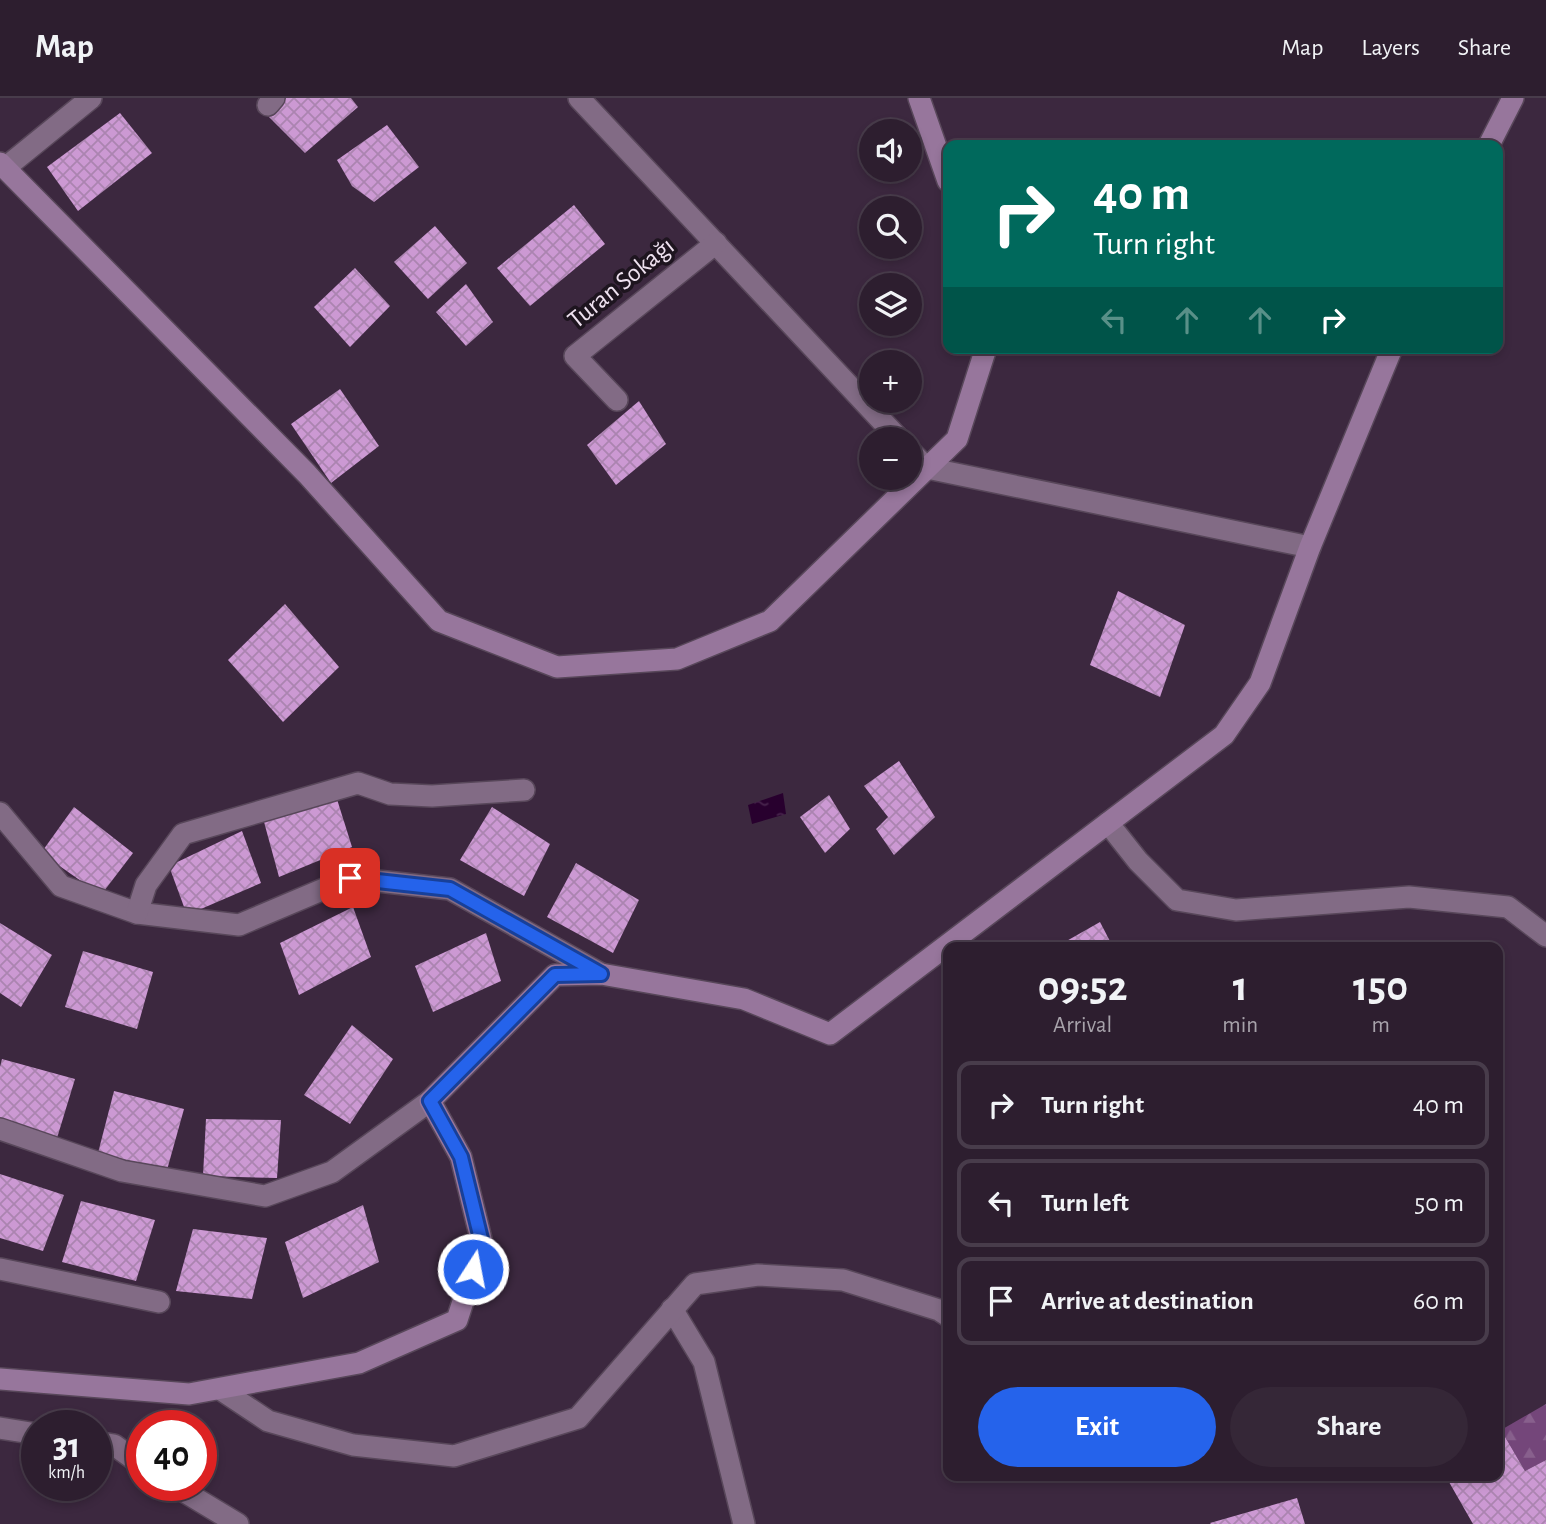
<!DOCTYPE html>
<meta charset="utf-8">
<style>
body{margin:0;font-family:"Alegreya Sans",sans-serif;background:#352737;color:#f1f3f6;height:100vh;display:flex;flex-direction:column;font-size:26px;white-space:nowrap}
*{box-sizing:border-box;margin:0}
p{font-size:23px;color:#a7a2aa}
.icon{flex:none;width:38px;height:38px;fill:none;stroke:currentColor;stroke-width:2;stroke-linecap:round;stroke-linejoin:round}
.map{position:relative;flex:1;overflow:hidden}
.details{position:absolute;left:943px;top:844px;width:560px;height:539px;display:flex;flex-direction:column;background:#2d1e2f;border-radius:14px;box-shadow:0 4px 10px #0003,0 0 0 2px #483c4b}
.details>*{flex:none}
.top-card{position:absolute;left:943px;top:42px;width:560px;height:214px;border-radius:14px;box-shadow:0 4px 10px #0003,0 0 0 2px #483c4b;background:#00695c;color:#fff;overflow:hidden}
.buttons{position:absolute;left:859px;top:21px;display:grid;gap:14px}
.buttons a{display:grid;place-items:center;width:63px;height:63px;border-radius:50%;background:#2d1e2f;box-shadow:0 4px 10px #0003,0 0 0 2px #483c4b;font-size:35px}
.speed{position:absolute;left:21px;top:1312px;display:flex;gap:14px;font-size:35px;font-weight:700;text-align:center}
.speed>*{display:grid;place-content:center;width:91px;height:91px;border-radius:50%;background:#2d1e2f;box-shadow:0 4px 10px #0003,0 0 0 2px #483c4b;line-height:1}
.speed small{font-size:18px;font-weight:400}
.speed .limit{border:10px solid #d22;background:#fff;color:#111}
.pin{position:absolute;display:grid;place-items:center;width:60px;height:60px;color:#fff;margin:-30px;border-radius:14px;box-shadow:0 4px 10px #0006}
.me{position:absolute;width:77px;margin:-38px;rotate:11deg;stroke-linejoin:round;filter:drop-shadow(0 0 5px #0008)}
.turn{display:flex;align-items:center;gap:24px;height:147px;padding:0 35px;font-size:32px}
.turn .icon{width:91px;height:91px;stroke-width:2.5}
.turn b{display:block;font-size:49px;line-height:60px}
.lanes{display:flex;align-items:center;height:66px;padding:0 35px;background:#0003;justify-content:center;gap:35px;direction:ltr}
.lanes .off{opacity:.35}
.eta{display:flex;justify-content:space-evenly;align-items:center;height:119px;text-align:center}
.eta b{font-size:42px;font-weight:700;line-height:49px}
.action{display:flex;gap:14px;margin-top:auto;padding:14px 35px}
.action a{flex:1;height:80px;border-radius:42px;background:#2563eb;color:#fff;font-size:28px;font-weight:700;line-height:80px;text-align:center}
.action a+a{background:#352737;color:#f1f3f6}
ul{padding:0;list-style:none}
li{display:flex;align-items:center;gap:21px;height:88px;margin:0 14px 10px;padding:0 21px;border:4px solid #483c4b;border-radius:14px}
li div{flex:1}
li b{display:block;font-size:26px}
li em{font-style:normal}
header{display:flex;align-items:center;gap:42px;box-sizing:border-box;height:98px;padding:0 35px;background:#2d1e2f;border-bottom:2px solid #483c4b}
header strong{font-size:33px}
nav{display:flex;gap:38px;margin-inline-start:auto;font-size:24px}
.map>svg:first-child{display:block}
.forest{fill:url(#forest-firs)}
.water{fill:url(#water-ripples)}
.building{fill:url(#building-cross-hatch)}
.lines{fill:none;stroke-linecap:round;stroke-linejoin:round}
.street-casing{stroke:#58475a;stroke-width:24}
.secondary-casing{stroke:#58475a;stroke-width:24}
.street{stroke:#826b85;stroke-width:21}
.secondary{stroke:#97769c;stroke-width:21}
.route-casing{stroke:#184099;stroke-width:18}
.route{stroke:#2563eb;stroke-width:12}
.labels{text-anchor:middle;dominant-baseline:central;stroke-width:7;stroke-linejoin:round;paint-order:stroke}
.street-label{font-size:26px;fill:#efe2f0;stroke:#1e151f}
</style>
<header>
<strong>Map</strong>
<nav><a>Map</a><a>Layers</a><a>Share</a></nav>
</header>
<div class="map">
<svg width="1546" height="1426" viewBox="0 0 1546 1426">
<defs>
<pattern id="forest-firs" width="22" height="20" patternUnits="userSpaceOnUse" patternTransform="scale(1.75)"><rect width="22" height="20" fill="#74467a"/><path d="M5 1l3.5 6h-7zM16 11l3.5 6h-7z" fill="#88608d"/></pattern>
<pattern id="water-ripples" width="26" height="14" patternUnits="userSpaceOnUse" patternTransform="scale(1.75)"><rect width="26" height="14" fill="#28002e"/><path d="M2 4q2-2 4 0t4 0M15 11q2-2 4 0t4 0" fill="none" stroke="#48254d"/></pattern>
<pattern id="building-cross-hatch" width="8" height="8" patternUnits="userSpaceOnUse" patternTransform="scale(1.75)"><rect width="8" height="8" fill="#cc99d3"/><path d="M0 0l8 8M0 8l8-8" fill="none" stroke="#ab84b0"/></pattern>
</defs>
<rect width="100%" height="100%" fill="#3c283f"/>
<!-- forest -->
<polygon class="forest" points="1546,1306 1546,1362 1525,1373 1501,1332"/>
<!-- water -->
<polygon class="water" points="783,695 786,716 752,726 748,707"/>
<!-- building -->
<g class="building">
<polygon points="285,0 351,0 358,9 305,55 266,16"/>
<polygon points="120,15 152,55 78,113 47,69"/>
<polygon points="387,27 419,69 374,104 352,88 337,62"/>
<polygon points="574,107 605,146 530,208 497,170"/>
<polygon points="435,128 467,165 428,201 394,164"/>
<polygon points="355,170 390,208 350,249 314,209"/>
<polygon points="466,186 493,224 466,248 436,214"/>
<polygon points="340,291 379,348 331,385 291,326"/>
<polygon points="639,303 666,346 616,387 587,347"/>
<polygon points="1118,493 1185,527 1160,599 1090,567"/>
<polygon points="285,506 339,569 283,624 228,562"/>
<polygon points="899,663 935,719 894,757 876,731 888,719 864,688"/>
<polygon points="829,697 850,731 825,755 800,719"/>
<polygon points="336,698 352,749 279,779 264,724"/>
<polygon points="74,709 133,755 101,797 41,755"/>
<polygon points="492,709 550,746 524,798 460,762"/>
<polygon points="242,733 261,785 187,817 169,768"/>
<polygon points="576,765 639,802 613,855 547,819"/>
<polygon points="353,809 371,859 299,897 280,845"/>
<polygon points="1100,824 1113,849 1056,849"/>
<polygon points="0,825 52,857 21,909 0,895"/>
<polygon points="486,835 501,883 433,914 415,868"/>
<polygon points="83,853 153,874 137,931 65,909"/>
<polygon points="352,927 393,961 350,1026 304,997"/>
<polygon points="2,961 75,981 57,1040 0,1021 0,969"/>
<polygon points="114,993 184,1011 167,1072 98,1055"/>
<polygon points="206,1021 281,1022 277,1080 203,1078"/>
<polygon points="0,1076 64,1097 43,1153 0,1140"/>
<polygon points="81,1103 155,1122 136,1183 62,1164"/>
<polygon points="363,1107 379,1164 303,1200 285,1144"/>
<polygon points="193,1131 267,1140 252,1201 176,1193"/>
<polygon points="1501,1332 1525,1373 1546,1362 1546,1426 1473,1426 1445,1377 1498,1377 1498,1333"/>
<polygon points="1297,1400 1305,1426 1211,1426 1210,1425"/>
</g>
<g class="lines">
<defs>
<g id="street">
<polyline points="579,0 899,341"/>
<polyline points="268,7 274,0"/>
<polyline points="5,70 91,0"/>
<polyline points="617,302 575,258 716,145"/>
<polyline points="910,353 927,370 1310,449"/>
<polyline points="0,715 61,788 137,815 239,827 350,780 450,791 601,876"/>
<polyline points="1108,725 1138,763 1177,802 1236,812 1409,799 1508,809 1546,838"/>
<polyline points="137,815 146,787 183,736 358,685 390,696 432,698 524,692"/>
<polyline points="0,1031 122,1073 265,1098 332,1074 430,1003"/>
<polyline points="0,1171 159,1204"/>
<polyline points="672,1211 704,1264 744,1426"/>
<polyline points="220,1291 268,1323 353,1347 454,1358 578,1320 695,1186 758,1177 843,1182 939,1212 948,1218"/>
<polyline points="0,1330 37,1336"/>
<polyline points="96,1344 114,1347 142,1367"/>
<polyline points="175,1388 238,1426"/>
</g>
<g id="secondary">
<polyline points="919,0 948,83"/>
<polyline points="1489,47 1513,0"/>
<polyline points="0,65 307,376 439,523 557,569 677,561 770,523 957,341 986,250"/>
<polyline points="0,1281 189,1296 359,1265 457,1222 482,1145 461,1059 430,1003 555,877 601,876 744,901 830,936 1224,637 1260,585 1310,449 1392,250"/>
</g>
</defs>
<!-- street casing -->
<use href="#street" class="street-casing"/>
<!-- secondary casing -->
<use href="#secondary" class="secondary-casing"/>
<!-- street -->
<use href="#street" class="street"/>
<!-- secondary -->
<use href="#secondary" class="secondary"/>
</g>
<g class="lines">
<defs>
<polyline id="route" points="350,780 450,791 601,876 555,877 430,1003 461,1059 482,1145 473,1171"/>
</defs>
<!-- route casing -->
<use href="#route" class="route-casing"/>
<!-- route -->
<use href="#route" class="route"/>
</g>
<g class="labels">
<!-- street labels -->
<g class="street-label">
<text transform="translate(621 185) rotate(-39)">Turan Sokağı</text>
</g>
</g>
</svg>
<div class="buttons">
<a><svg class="icon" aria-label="sound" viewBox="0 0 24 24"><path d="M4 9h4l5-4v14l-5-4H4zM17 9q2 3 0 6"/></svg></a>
<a><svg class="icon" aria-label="search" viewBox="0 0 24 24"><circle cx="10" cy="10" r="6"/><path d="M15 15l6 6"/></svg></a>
<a><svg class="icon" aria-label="layers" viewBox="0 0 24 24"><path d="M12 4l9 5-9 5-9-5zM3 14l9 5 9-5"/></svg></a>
<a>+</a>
<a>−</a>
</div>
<div class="speed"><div>31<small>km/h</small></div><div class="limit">40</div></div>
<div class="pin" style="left:350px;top:780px;background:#d93025"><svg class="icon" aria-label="arrive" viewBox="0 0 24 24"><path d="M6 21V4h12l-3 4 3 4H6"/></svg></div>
<svg class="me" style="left:473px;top:1171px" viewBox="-20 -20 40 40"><circle r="17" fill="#2563eb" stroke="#fff" stroke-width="3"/><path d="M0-11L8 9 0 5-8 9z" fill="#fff"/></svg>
<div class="top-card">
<div class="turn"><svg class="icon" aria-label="right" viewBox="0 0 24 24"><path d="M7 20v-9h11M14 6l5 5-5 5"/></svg><div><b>40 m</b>Turn right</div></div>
<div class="lanes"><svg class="icon off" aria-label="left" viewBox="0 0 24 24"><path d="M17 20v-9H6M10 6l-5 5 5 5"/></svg><svg class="icon off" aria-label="ahead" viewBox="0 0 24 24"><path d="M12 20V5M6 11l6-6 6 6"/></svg><svg class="icon off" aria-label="ahead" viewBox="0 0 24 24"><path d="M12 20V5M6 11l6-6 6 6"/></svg><svg class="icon" aria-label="right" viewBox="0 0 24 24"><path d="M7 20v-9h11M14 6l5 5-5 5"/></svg></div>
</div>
<section class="details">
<div class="eta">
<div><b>09:52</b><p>Arrival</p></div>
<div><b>1</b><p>min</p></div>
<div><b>150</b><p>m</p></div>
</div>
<ul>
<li><svg class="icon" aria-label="right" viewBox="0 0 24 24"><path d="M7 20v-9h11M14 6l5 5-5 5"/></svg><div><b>Turn right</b></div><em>40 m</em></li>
<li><svg class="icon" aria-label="left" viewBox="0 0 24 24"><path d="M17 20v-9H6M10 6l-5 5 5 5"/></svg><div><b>Turn left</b></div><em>50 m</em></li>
<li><svg class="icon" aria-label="arrive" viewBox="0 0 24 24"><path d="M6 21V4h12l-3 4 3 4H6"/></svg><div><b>Arrive at destination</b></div><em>60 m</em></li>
</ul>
<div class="action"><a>Exit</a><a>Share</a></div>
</section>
</div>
